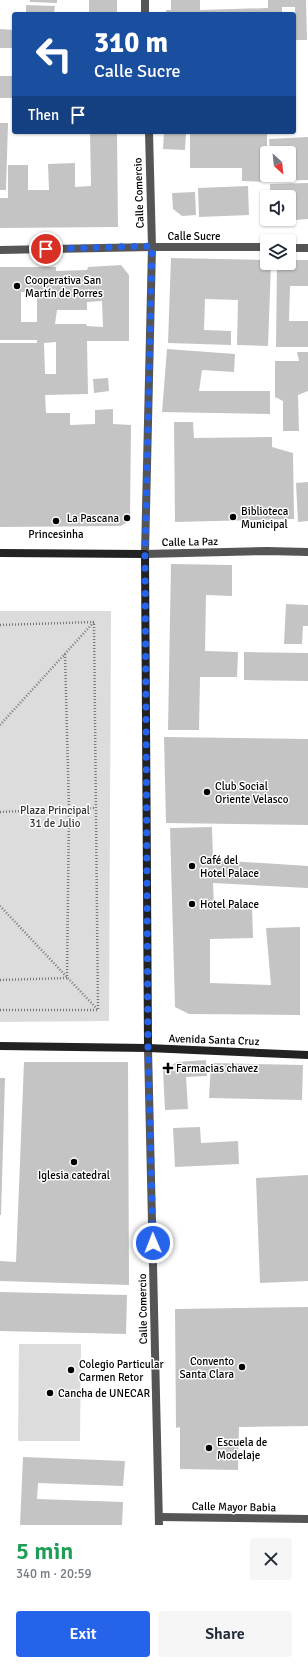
<!DOCTYPE html>
<meta charset="utf-8">
<style>
body{margin:0;font-family:Signika,sans-serif;background:#f6f6f7;color:#1f2937;height:100vh;display:flex;flex-direction:column;font-size:15px;white-space:nowrap}
*{box-sizing:border-box;margin:0}
p{font-size:13px;color:#747a83}
.icon{flex:none;width:22px;height:22px;fill:none;stroke:currentColor;stroke-width:2;stroke-linecap:round;stroke-linejoin:round}
.map{position:relative;height:1525px;overflow:hidden}
.side{display:flex;flex-direction:column;background:#fff;flex:1}
.side>*{flex:none}
.banner{position:absolute;left:12px;top:12px;width:284px;height:122px;border-radius:4px;box-shadow:0 1px 3px #0004;background:#1a4fa0;color:#fff;overflow:hidden}
.needle{width:26px;rotate:153deg}
.fabs{position:absolute;left:260px;top:146px;display:grid;gap:8px}
.fabs a{display:grid;place-items:center;width:36px;height:36px;border-radius:4px;background:#fff;box-shadow:0 1px 3px #0004;font-size:20px}
.pin{position:absolute;display:grid;place-items:center;width:34px;height:34px;color:#fff;margin:-17px;border:2px solid #fff;border-radius:50%;box-shadow:0 1px 4px #0007}
.me{position:absolute;width:44px;margin:-22px;rotate:359deg;stroke-linejoin:round;filter:drop-shadow(0 0 3px #0008)}
.turn{display:flex;align-items:center;gap:14px;height:84px;padding:0 16px;font-size:18px}
.turn .icon{width:52px;height:52px;stroke-width:2.5}
.turn b{display:block;font-size:28px;line-height:34px}
.then{display:flex;align-items:center;height:38px;padding:0 16px;background:#0003;gap:8px;font-size:15px}
.round{display:grid;place-items:center;flex:none;width:42px;height:42px;border-radius:4px;background:#f6f6f7}
.overview{display:flex;align-items:center;justify-content:space-between;height:68px;padding:0 16px}
h1{font-size:24px;font-weight:600;line-height:30px;color:#1e9e55}
.button{display:flex;gap:8px;margin-top:auto;padding:8px 16px}
.button a{flex:1;height:46px;border-radius:4px;background:#2563eb;color:#fff;font-size:16px;font-weight:600;line-height:46px;text-align:center}
.button a+a{background:#f6f6f7;color:#1f2937}
.map>svg:first-child{display:block}
.green{fill:#dcdcdc}
.building{fill:#c4c4c4;fill-rule:evenodd}
.lines{fill:none;stroke-linecap:round;stroke-linejoin:round}
.path{stroke:#777;stroke-width:2.5;stroke-dasharray:1 2;stroke-linecap:butt}
.street{stroke:#555;stroke-width:8}
.secondary{stroke:#222;stroke-width:8}
.route{stroke:#2563eb;stroke-width:7;stroke-dasharray:0 12.6}
.poi-dot{fill:#000;stroke:#fff;stroke-width:1.5}
.labels{text-anchor:middle;dominant-baseline:central;stroke-width:3;stroke-linejoin:round;paint-order:stroke}
.street-label{font-size:11px;fill:#000;stroke:#fff}
.poi-label{font-size:11px;fill:#000;stroke:#fff;text-anchor:start}
.park-label{font-size:11px;fill:#333;stroke:#fff}
</style>
<div class="map">
<svg width="308" height="1525" viewBox="0 0 308 1525">
<rect width="100%" height="100%" fill="#fff"/>
<!-- green -->
<g class="green">
<polygon points="0,611 111,611 109,1021 0,1022"/>
<polygon points="19,1344 81,1344 80,1441 18,1441"/>
</g>
<!-- building -->
<g class="building">
<polygon points="30,0 57,0 57,3 30,2"/>
<rect x="89" y="0" width="28" height="14"/>
<polygon points="171,0 200,0 200,10 268,8 268,0 306,0 307,40 295,40 295,7 282,7 282,14 166,14 166,10 171,10"/>
<polygon points="26,5 55,6 54,14 26,14"/>
<polygon points="0,29 14,30 14,48 0,48"/>
<polygon points="294,60 295,60 296,81 294,81"/>
<rect x="0" y="76" width="14" height="22"/>
<polygon points="0,123 8,123 6,190 0,190"/>
<polygon points="90,132 117,132 118,227 0,228 0,198 8,198 8,165 28,165 28,190 49,190 48,164 75,163 75,187 91,186"/>
<polygon points="164,132 186,132 185,150 163,149"/>
<polygon points="190,132 267,132 267,182 242,181 242,168 190,168"/>
<polygon points="308,137 308,180 271,181 271,175 289,175 289,153 270,153 269,139"/>
<polygon points="308,183 308,219 269,222 269,219 289,219 289,197 270,197 270,184"/>
<polygon points="248,186 249,215 199,217 198,188"/>
<polygon points="195,192 196,215 182,216 173,209 172,193"/>
<polygon points="171,258 267,260 267,263 271,263 268,346 237,345 238,300 205,299 204,330 231,331 231,345 168,343"/>
<polygon points="289,260 308,260 308,286 290,286 289,321 308,321 308,347 276,347 277,263 289,263"/>
<path d="M121 265 129 275V341H87L88 394 45 395 46 413H70V425L95 424V410L113 409V424L131 425 130 520 121 526 0 527V343H37V340H0V267H56V271L87 270 88 267ZM21 292H37V322H21ZM102 301 103 327 87 326 86 324H55L57 310H87V302ZM56 342V374H45L44 343Z"/>
<polygon points="167,349 235,354 234,372 202,370 199,391 270,391 270,414 162,412"/>
<polygon points="297,352 308,352 308,391 298,395 299,431 283,431 283,401 275,397 275,361 299,361"/>
<polygon points="108,378 109,391 94,393 93,379"/>
<polygon points="174,422 193,422 194,438 272,437 272,447 293,453 294,519 175,522"/>
<polygon points="308,482 308,521 298,522 296,483"/>
<polygon points="171,564 232,565 232,596 206,595 205,651 238,652 237,677 200,677 199,730 168,730"/>
<polygon points="286,604 308,605 308,626 303,626 302,644 284,644"/>
<polygon points="244,652 308,653 308,681 244,680"/>
<polygon points="164,737 308,739 308,825 166,823"/>
<polygon points="212,827 213,860 308,866 308,888 213,883 214,906 252,905 253,938 210,939 210,983 271,985 266,928 300,927 300,1015 189,1014 175,1007 170,828"/>
<polygon points="206,1060 207,1076 186,1077 188,1109 165,1110 163,1070 177,1062"/>
<polygon points="24,1062 128,1062 129,1285 0,1281 0,1261 16,1262"/>
<polygon points="211,1063 303,1065 302,1100 209,1098"/>
<polygon points="0,1078 5,1078 1,1215 0,1215"/>
<polygon points="200,1127 201,1143 238,1141 239,1164 175,1167 173,1128"/>
<polygon points="308,1175 308,1281 260,1283 256,1178"/>
<polygon points="0,1292 127,1295 126,1334 0,1331"/>
<polygon points="308,1307 308,1426 239,1427 238,1470 180,1469 180,1427 176,1428 175,1309"/>
<polygon points="23,1457 125,1461 123,1486 38,1483 37,1499 123,1502 122,1525 20,1525"/>
</g>
<g class="lines">
<!-- path -->
<g class="path">
<polyline points="0,625 94,622 98,1010"/>
<polyline points="0,725 94,622"/>
<polyline points="0,812 95,808"/>
<polyline points="0,906 98,1010"/>
<polyline points="0,980 67,978 69,809 65,654"/>
<polyline points="0,1010 98,1010"/>
</g>
<!-- street -->
<g class="street">
<polyline points="145,0 145,14"/>
<polyline points="149,132 152,247 145,554 267,551 308,552"/>
<polyline points="289,248 308,248"/>
<polyline points="0,250 152,247 267,247"/>
<polyline points="148,1048 159,1525"/>
<polyline points="159,1517 308,1519"/>
</g>
<!-- secondary -->
<g class="secondary">
<polyline points="0,553 145,554 148,1048"/>
<polyline points="0,1046 148,1048 308,1055"/>
</g>
</g>
<g class="lines">
<!-- route -->
<polyline class="route" points="46,249 152,246 145,554 148,1048 153,1243"/>
</g>
<!-- markers -->
<g class="poi-dot">
<circle cx="17" cy="286" r="4"/>
<circle cx="233" cy="517" r="4"/>
<circle cx="127" cy="518" r="4"/>
<circle cx="56" cy="521" r="4"/>
<circle cx="207" cy="792" r="4"/>
<circle cx="192" cy="866" r="4"/>
<circle cx="192" cy="904" r="4"/>
<path d="M166 1062h4v4h4v4h-4v4h-4v-4h-4v-4h4z"/>
<circle cx="74" cy="1162" r="4"/>
<circle cx="242" cy="1367" r="4"/>
<circle cx="71" cy="1370" r="4"/>
<circle cx="50" cy="1393" r="4"/>
<circle cx="209" cy="1448" r="4"/>
</g>
<g class="labels">
<!-- street labels -->
<g class="street-label">
<text transform="translate(139 193) rotate(-92)">Calle Comercio</text>
<text x="194" y="236">Calle Sucre</text>
<text transform="translate(190 542) rotate(-1)">Calle La Paz</text>
<text transform="translate(214 1040) rotate(2)">Avenida Santa Cruz</text>
<text transform="translate(143 1309) rotate(-91)">Calle Comercio</text>
<text transform="translate(234 1507) rotate(1)">Calle Mayor Babia</text>
</g>
<!-- poi labels -->
<g class="poi-label">
<text x="25" y="280">Cooperativa San<tspan x="25" dy="13">Martín de Porres</tspan></text>
<text x="241" y="511">Biblioteca<tspan x="241" dy="13">Municipal</tspan></text>
<text x="119" y="518" text-anchor="end">La Pascana</text>
<text x="56" y="534" text-anchor="middle">Princesinha</text>
<text x="215" y="786">Club Social<tspan x="215" dy="13">Oriente Velasco</tspan></text>
<text x="200" y="860">Café del<tspan x="200" dy="13">Hotel Palace</tspan></text>
<text x="200" y="904">Hotel Palace</text>
<text x="176" y="1068">Farmacias chavez</text>
<text x="74" y="1175" text-anchor="middle">Iglesia catedral</text>
<text x="234" y="1361" text-anchor="end">Convento<tspan x="234" dy="13">Santa Clara</tspan></text>
<text x="79" y="1364">Colegio Particular<tspan x="79" dy="13">Carmen Retor</tspan></text>
<text x="58" y="1393">Cancha de UNECAR</text>
<text x="217" y="1442">Escuela de<tspan x="217" dy="13">Modelaje</tspan></text>
</g>
<!-- park labels -->
<g class="park-label">
<text x="55" y="810">Plaza Principal<tspan x="55" dy="13">31 de Julio</tspan></text>
</g>
</g>
</svg>
<div class="fabs">
<a><svg class="needle" viewBox="-14 -14 28 28"><path d="M0-13l5 13h-10z" fill="#e53935"/><path d="M0 13l5-13h-10z" fill="#747a83"/></svg></a>
<a><svg class="icon" aria-label="sound" viewBox="0 0 24 24"><path d="M4 9h4l5-4v14l-5-4H4zM17 9q2 3 0 6"/></svg></a>
<a><svg class="icon" aria-label="layers" viewBox="0 0 24 24"><path d="M12 4l9 5-9 5-9-5zM3 14l9 5 9-5"/></svg></a>
</div>
<div class="pin" style="left:46px;top:249px;background:#d93025"><svg class="icon" aria-label="arrive" viewBox="0 0 24 24"><path d="M6 21V4h12l-3 4 3 4H6"/></svg></div>
<svg class="me" style="left:153px;top:1243px" viewBox="-20 -20 40 40"><circle r="17" fill="#2563eb" stroke="#fff" stroke-width="3"/><path d="M0-11L8 9 0 5-8 9z" fill="#fff"/></svg>
<div class="banner">
<div class="turn"><svg class="icon" aria-label="left" viewBox="0 0 24 24"><path d="M17 20v-9H6M10 6l-5 5 5 5"/></svg><div><b>310 m</b>Calle Sucre</div></div>
<div class="then">Then<svg class="icon" aria-label="arrive" viewBox="0 0 24 24"><path d="M6 21V4h12l-3 4 3 4H6"/></svg></div>
</div>
</div>
<section class="side">
<div class="overview"><div><h1>5 min</h1><p>340 m · 20:59</p></div><a class="round"><svg class="icon" aria-label="close" viewBox="0 0 24 24"><path d="M6 6l12 12M18 6L6 18"/></svg></a></div>
<div class="button"><a>Exit</a><a>Share</a></div>
</section>
